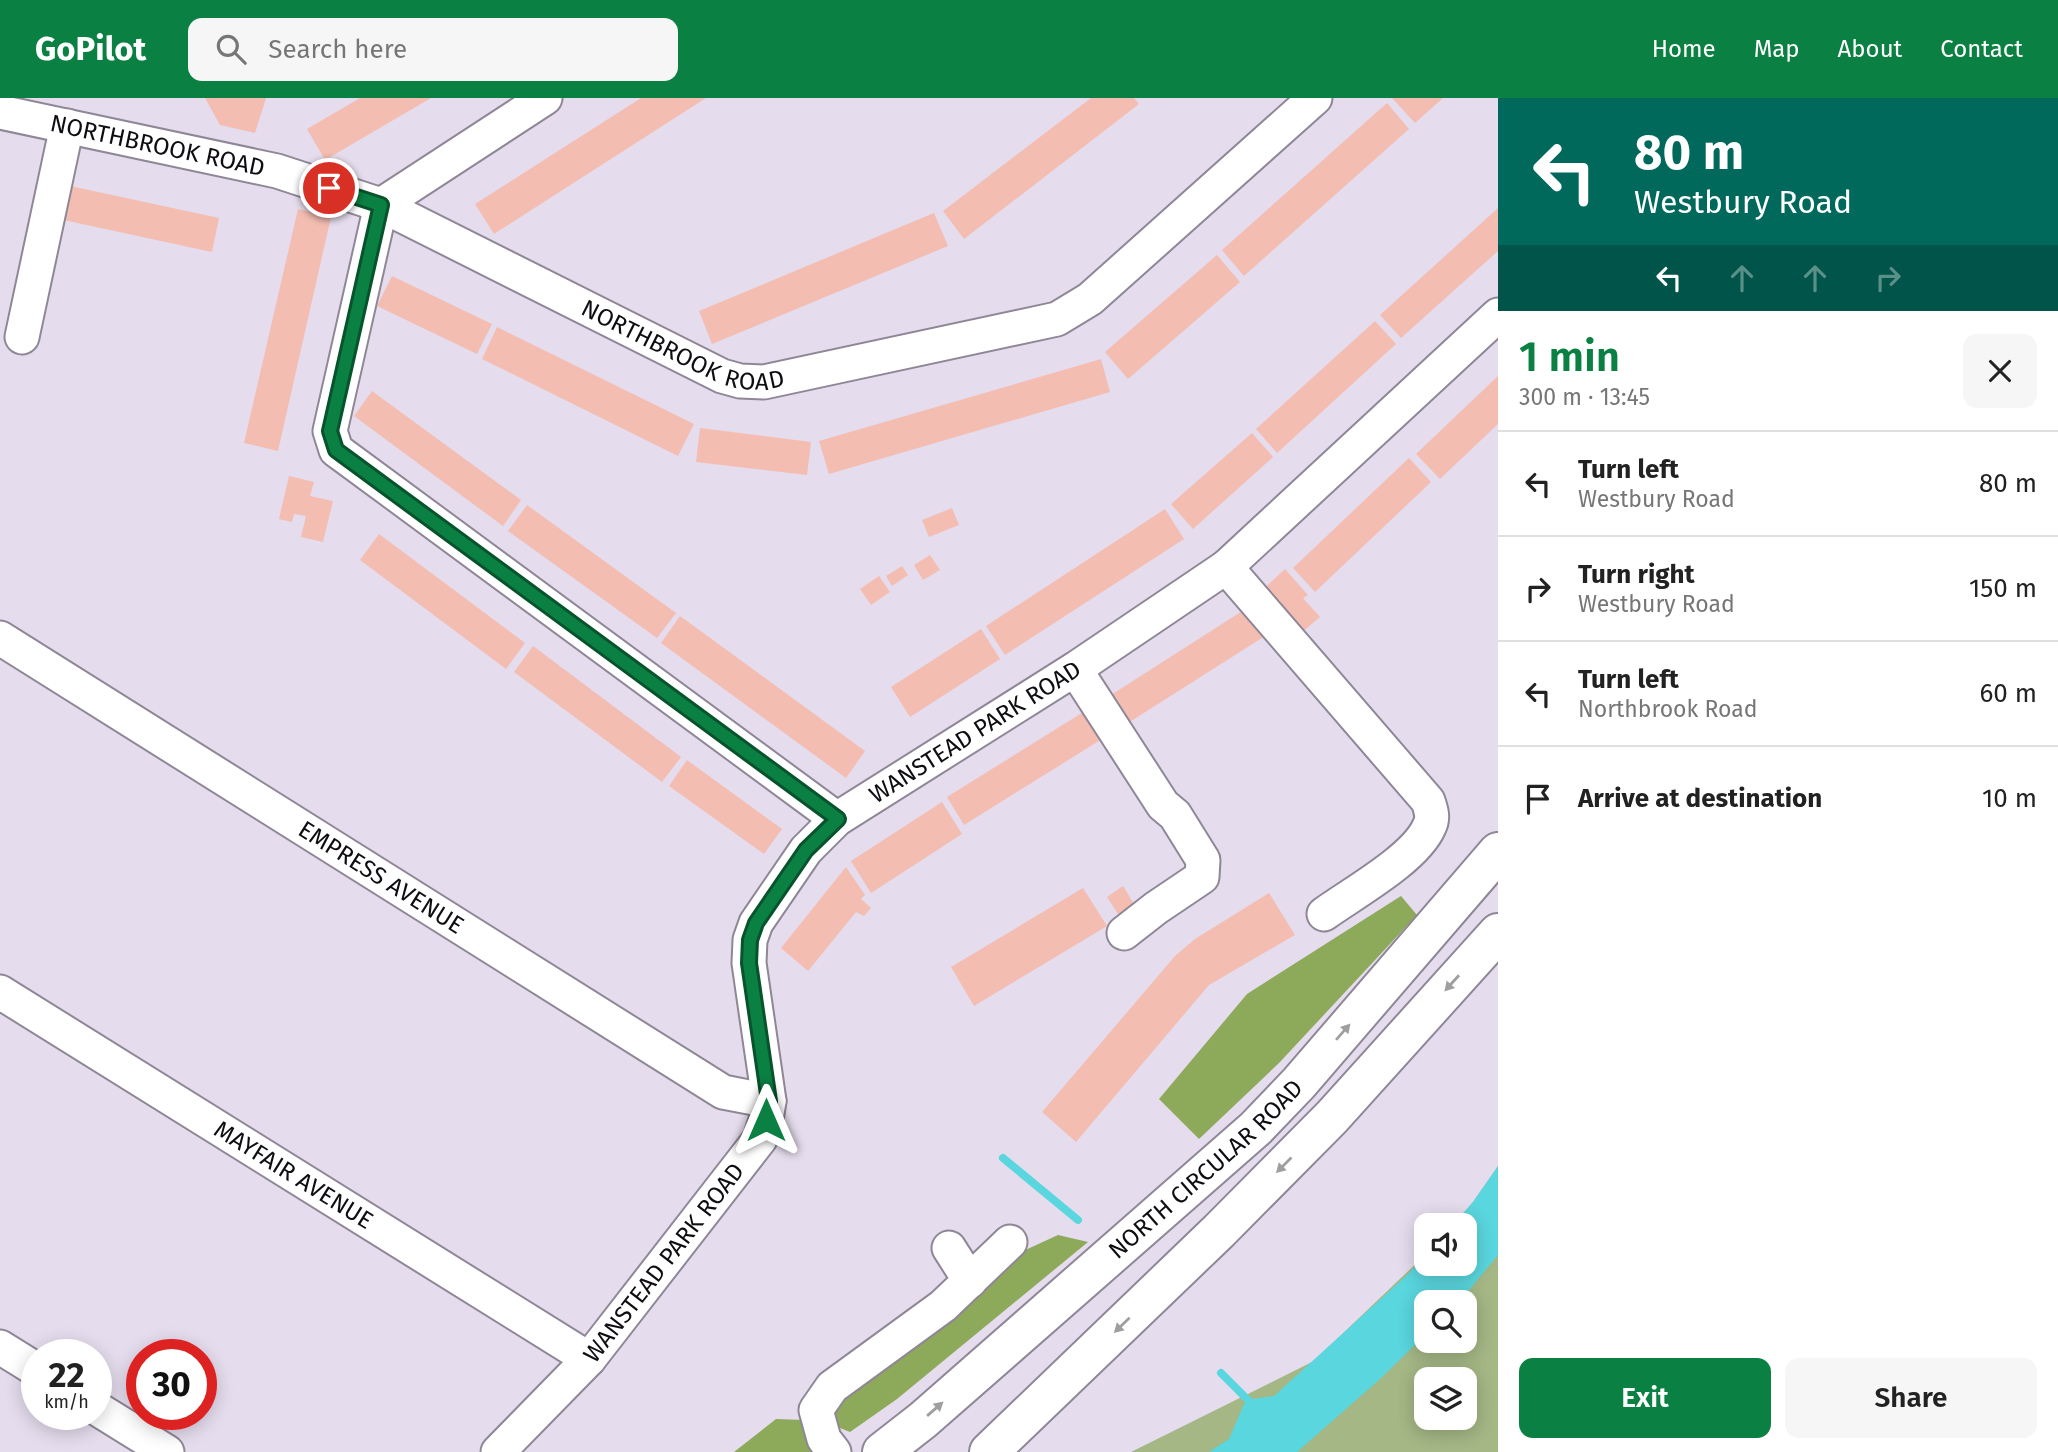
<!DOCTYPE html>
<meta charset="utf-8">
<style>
body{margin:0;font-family:"Fira Sans",sans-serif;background:#f6f6f6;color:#222;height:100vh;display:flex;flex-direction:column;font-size:26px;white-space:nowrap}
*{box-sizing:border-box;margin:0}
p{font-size:23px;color:#767676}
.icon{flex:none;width:38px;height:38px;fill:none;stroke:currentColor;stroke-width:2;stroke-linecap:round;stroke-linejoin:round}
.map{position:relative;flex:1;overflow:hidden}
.drawer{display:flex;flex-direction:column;background:#fff;width:560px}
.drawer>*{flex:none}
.top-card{background:#00695c;color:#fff;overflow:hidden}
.tools{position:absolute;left:1414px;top:1115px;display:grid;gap:14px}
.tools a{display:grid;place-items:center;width:63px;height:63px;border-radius:14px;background:#fff;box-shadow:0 4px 18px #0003;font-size:35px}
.speed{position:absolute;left:21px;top:1241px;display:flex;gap:14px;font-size:35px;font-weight:700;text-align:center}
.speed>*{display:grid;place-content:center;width:91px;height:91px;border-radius:50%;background:#fff;box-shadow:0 4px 18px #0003;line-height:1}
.speed small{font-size:18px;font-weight:400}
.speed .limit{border:10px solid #d22;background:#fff;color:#111}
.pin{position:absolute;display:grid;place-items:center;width:60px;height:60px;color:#fff;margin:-30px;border:4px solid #fff;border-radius:50%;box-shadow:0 2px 7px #0007}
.me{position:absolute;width:77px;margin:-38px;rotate:0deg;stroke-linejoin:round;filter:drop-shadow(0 0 5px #0008)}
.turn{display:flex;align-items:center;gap:24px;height:147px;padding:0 21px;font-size:32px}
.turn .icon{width:91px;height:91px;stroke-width:2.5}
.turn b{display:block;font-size:49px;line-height:60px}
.lanes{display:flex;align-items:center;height:66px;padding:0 21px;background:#0003;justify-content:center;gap:35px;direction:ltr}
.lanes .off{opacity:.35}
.round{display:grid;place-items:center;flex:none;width:74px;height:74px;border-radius:14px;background:#f6f6f6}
.headline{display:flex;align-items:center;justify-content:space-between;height:119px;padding:0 21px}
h1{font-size:42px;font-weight:600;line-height:52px;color:#0b8043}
.cta{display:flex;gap:14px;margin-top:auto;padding:14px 21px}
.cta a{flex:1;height:80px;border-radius:14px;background:#0b8043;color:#fff;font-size:28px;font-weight:600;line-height:80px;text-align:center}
.cta a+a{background:#f6f6f6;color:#222}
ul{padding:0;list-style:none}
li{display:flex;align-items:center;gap:21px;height:105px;padding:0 21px;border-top:2px solid #e0e0e0}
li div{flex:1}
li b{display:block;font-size:26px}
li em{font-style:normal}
header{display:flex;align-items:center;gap:42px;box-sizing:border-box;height:98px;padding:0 35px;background:#0b8043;color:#fff}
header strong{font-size:33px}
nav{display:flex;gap:38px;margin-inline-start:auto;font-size:24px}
.search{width:490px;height:63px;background:#f6f6f6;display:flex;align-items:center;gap:18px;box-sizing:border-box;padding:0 24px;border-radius:14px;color:#767676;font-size:26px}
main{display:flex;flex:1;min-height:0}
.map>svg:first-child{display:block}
.green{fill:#a4b785;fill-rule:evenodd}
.forest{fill:#8da95a}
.water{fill:#5ad6de}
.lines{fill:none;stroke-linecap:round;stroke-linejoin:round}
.stream{stroke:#5ad6de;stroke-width:8}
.building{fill:#f4bdb2}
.minor-casing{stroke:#8f8696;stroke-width:37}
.highway-casing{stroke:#8f8696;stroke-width:42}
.minor{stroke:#fff;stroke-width:33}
.highway{stroke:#fff;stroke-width:38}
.oneway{fill:#9f9ea0}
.route-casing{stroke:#07532c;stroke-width:18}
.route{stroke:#0b8043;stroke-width:12}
.labels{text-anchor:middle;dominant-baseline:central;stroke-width:7;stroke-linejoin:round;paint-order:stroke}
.street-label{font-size:24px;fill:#0f0c12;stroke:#f2e9fa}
</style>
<header>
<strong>GoPilot</strong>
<div class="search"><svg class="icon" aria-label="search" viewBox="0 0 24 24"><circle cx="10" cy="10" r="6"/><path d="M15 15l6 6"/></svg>Search here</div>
<nav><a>Home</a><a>Map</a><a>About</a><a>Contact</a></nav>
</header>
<main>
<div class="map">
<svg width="1498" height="1354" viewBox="0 0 1498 1354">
<rect width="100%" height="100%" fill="#e5dced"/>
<!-- green -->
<path class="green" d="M1498 1068V1354H1131L1314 1263 1426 1156V1166H1465V1127H1453L1473 1104ZM1426 1204H1465V1242H1426ZM1426 1281H1465V1320H1426Z"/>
<!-- forest -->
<g class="forest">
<polygon points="1401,798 1417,817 1279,965 1199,1041 1159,1001 1247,896"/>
<polygon points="1058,1137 1088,1144 897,1301 850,1334 830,1326 830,1306 1021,1154"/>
<polygon points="776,1321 804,1322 820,1354 734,1354"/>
</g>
<!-- water -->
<polygon class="water" points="1498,1068 1498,1157 1460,1203 1426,1204 1426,1236 1380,1281 1297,1354 1209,1354 1229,1341 1244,1306 1252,1301 1274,1298 1408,1176 1426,1156 1426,1166 1465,1166 1465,1127 1453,1127 1473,1104"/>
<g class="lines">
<!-- stream -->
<g class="stream">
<polyline points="1003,1060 1078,1122"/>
<polyline points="1221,1275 1256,1310"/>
</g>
</g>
<!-- building -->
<g class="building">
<polygon points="205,0 266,0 255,35 220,27"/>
<polygon points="360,0 431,0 325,62 307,31"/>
<polygon points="641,0 706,0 494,136 475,106"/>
<polygon points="1091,0 1134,0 1139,6 964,141 943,113"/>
<polygon points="1392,0 1443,0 1415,25"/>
<polygon points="1387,5 1409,31 1244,178 1222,152"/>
<polygon points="61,86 219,120 212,154 54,120"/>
<polygon points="1498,110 1498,153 1401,240 1380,217"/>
<polygon points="298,111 331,119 278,353 244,345"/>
<polygon points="934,115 948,148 712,246 699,213"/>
<polygon points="1217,157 1240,184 1128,281 1105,254"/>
<polygon points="392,178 492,226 477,256 377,208"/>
<polygon points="1375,223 1396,246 1277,355 1256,331"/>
<polygon points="497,229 694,326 678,358 482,261"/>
<polygon points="1101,261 1110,294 829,376 819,343"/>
<polygon points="1498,278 1498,326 1440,381 1416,356"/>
<polygon points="372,293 521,402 503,428 354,318"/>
<polygon points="700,330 811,344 807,377 696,364"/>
<polygon points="1252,335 1273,359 1193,431 1171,406"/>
<polygon points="1409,360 1431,384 1315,494 1293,470"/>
<polygon points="289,378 314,384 310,398 333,403 323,444 301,439 306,418 294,416 292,424 279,421"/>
<polygon points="527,407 676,515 657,540 508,433"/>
<polygon points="952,410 959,427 929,439 922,422"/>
<polygon points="1165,411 1184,441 1005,557 986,528"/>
<polygon points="379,436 525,545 506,571 360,462"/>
<polygon points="930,457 940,472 923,482 914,467"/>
<polygon points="902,468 908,477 892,488 886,478"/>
<polygon points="1285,471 1308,497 1303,500 1320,519 1300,536 1258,496"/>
<polygon points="879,478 890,494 871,507 860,491"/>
<polygon points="1247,510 1265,538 1128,625 1111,597"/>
<polygon points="680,518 865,653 846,680 661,545"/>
<polygon points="981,531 1000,561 910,619 891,589"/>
<polygon points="533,548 681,659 662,684 514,574"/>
<polygon points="1085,613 1102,641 964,727 947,699"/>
<polygon points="687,662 782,731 764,756 669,688"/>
<polygon points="942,704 962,736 871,795 851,763"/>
<polygon points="846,769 865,797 861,801 871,810 864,818 856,814 808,873 781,850"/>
<polygon points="1123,788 1134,806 1118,816 1107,799"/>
<polygon points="1083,790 1107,828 974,908 951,869"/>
<polygon points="1269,795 1295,837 1209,887 1076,1044 1042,1014 1175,858 1195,841"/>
</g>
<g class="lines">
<defs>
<g id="minor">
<polyline points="545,0 381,107 330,333 336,352 837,721"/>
<path id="s1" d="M0 14 277 73 381 107 722 278 740 283 764 284 1057 221 1090 201 1315 0"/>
<polyline points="22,239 67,28"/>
<path d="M1226 469 1428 703C1431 712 1434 720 1429 729 1415 761 1353 795 1324 816"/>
<path id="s2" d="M0 540 723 994 769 1003"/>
<polyline points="1075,571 1163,707 1175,717 1203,762 1202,779 1156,810 1124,835"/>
<path id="s3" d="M0 894 589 1261"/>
<polyline points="949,1150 970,1183"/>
<polyline points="0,1249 37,1272"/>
<polyline points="96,1310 167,1354"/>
<path id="s4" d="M498 1354 589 1261 760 1041 766 1022 769 1003 749 865 750 842 756 825 806 752 837 721 1075 571 1226 469 1498 217"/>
<polyline points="834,1354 824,1341 816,1312 832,1289 943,1208 1010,1144"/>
</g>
<g id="highway">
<path id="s5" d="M882 1354 923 1322 1256 1030 1299 985 1498 754"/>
<polyline points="989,1354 1219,1133 1332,1019 1498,835"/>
</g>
</defs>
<!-- minor casing -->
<use href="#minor" class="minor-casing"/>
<!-- highway casing -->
<use href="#highway" class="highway-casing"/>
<!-- minor -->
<use href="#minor" class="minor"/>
<!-- highway -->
<use href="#highway" class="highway"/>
</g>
<!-- one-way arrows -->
<defs><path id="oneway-solid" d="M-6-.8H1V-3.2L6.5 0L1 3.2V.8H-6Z" transform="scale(1.75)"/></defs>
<g class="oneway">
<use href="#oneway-solid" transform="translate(1452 885) rotate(132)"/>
<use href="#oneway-solid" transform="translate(1343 934) rotate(-49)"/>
<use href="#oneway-solid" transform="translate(1284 1067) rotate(135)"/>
<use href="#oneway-solid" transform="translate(1122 1227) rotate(136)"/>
<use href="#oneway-solid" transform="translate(935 1311) rotate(-41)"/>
</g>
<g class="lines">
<defs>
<polyline id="route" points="329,90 381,107 330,333 336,352 838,721 806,752 756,825 750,842 749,865 769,1003 766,1022"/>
</defs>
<!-- route casing -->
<use href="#route" class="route-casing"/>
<!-- route -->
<use href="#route" class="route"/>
</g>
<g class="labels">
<!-- street labels -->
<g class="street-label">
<text stroke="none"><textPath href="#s1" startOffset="161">NORTHBROOK ROAD</textPath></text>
<text stroke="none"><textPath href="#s1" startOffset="728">NORTHBROOK ROAD</textPath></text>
<text stroke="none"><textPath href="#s4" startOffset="924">WANSTEAD PARK ROAD</textPath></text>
<text stroke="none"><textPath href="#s2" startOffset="450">EMPRESS AVENUE</textPath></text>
<text stroke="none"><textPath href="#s5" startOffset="430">NORTH CIRCULAR ROAD</textPath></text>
<text stroke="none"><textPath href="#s3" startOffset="346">MAYFAIR AVENUE</textPath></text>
<text stroke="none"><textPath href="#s4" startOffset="252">WANSTEAD PARK ROAD</textPath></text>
</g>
</g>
</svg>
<div class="tools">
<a><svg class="icon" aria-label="sound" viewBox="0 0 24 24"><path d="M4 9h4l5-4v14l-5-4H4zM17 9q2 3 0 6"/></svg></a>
<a><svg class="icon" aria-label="search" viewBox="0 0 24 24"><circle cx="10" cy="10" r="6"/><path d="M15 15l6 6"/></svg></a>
<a><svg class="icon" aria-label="layers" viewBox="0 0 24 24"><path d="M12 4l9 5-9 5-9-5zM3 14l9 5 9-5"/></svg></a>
</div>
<div class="speed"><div>22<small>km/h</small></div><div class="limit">30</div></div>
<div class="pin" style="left:329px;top:90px;background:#d93025"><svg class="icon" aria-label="arrive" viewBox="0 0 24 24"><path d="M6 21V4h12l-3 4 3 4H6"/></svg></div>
<svg class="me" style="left:766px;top:1022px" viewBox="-20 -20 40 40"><path d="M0-17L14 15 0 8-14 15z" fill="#0b8043" stroke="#fff" stroke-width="4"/></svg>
</div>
<section class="drawer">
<div class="top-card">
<div class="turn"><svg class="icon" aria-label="left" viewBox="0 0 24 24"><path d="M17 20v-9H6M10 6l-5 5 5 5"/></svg><div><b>80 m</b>Westbury Road</div></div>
<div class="lanes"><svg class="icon" aria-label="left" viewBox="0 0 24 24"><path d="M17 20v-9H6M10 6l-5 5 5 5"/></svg><svg class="icon off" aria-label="ahead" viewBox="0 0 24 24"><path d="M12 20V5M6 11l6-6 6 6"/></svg><svg class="icon off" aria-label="ahead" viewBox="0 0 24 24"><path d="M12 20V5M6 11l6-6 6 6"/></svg><svg class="icon off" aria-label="right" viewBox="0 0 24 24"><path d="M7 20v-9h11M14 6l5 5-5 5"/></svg></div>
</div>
<div class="headline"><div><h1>1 min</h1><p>300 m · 13:45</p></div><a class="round"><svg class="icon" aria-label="close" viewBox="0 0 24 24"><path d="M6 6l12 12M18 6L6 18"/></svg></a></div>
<ul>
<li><svg class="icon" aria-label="left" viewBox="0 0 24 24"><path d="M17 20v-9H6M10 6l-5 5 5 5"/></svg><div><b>Turn left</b><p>Westbury Road</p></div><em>80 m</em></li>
<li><svg class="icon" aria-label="right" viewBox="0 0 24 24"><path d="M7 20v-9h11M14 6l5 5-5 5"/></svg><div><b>Turn right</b><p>Westbury Road</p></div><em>150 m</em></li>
<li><svg class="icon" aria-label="left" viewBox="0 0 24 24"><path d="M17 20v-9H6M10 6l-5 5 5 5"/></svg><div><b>Turn left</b><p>Northbrook Road</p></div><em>60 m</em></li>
<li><svg class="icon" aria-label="arrive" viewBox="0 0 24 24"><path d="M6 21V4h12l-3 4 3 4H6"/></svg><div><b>Arrive at destination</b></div><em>10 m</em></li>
</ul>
<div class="cta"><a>Exit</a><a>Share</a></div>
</section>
</main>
